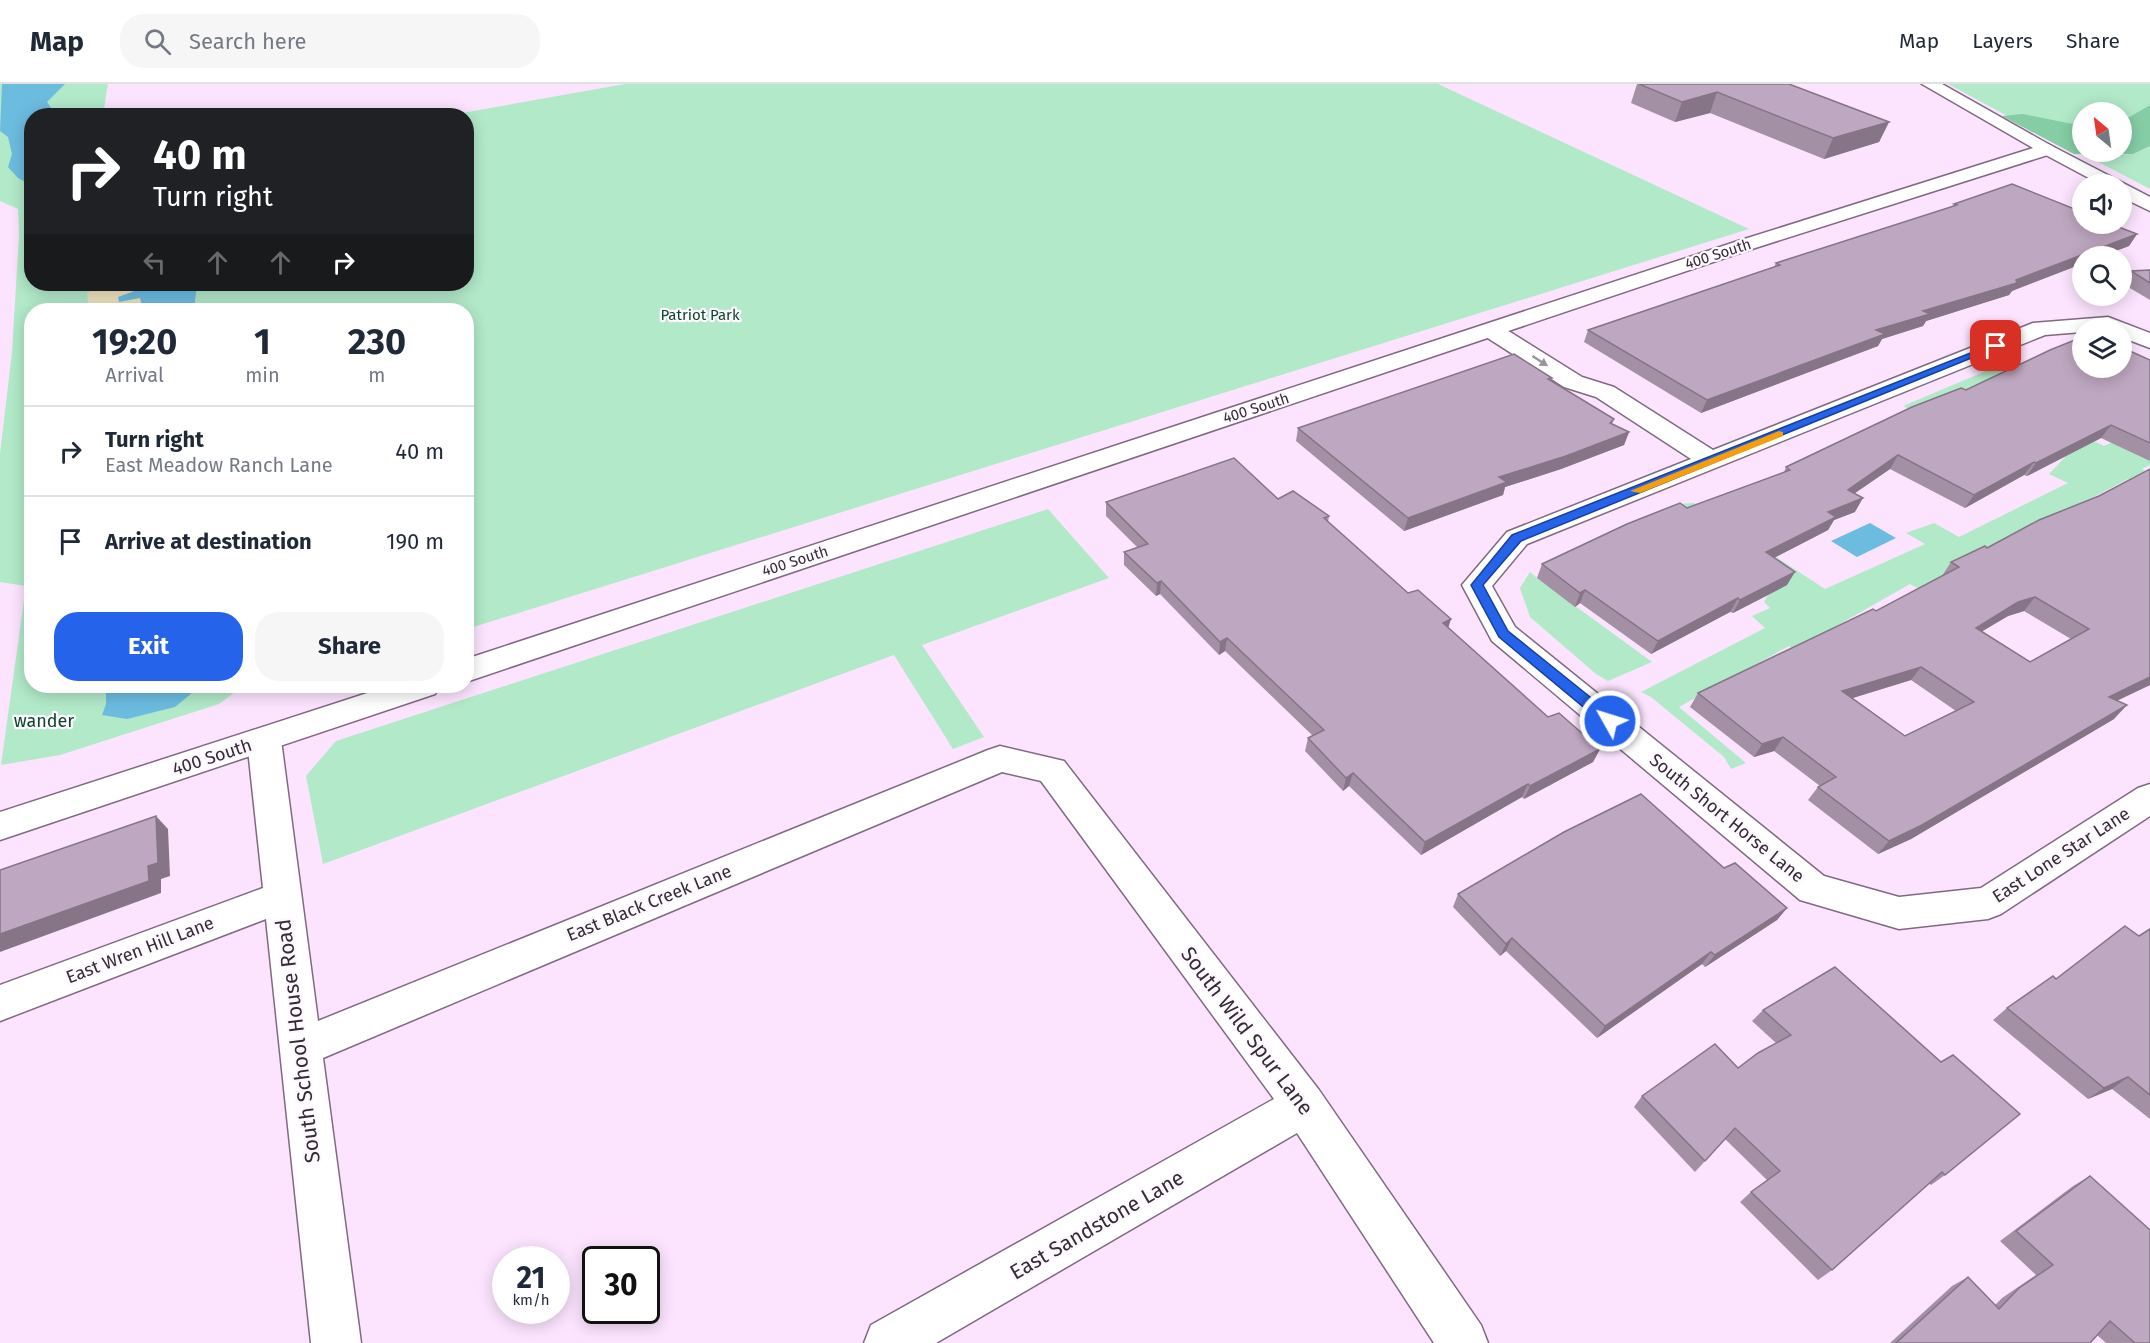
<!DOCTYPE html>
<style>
body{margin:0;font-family:"Fira Sans",sans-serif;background:#f6f6f7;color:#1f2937;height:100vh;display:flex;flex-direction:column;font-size:22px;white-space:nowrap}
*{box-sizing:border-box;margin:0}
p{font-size:20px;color:#747a83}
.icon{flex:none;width:33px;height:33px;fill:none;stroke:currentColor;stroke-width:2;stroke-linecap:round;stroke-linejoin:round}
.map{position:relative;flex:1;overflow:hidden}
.side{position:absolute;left:24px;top:219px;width:450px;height:390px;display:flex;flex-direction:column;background:#fff;border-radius:24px;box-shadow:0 3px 15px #0003}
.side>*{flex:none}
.guide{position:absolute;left:24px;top:24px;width:450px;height:183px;border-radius:24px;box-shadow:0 3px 15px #0003;background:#202124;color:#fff;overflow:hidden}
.needle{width:39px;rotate:331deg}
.tools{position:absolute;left:2072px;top:18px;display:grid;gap:12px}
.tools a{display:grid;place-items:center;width:60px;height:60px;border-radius:50%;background:#fff;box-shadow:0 3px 15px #0003;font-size:30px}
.speed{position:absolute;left:492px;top:1162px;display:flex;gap:12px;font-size:30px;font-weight:700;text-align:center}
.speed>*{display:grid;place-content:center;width:78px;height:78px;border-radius:50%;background:#fff;box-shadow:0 3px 15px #0003;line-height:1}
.speed small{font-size:15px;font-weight:400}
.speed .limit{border:3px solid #111;border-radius:9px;background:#fff;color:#111}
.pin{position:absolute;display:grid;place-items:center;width:51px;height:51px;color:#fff;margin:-26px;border-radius:12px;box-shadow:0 3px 9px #0006}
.me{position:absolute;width:66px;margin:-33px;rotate:309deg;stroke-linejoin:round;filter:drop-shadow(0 0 4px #0008)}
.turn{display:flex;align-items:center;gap:21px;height:126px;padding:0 30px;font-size:27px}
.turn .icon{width:78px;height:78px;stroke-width:2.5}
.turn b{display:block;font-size:42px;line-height:51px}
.lanes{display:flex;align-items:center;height:57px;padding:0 30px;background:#0003;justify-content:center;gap:30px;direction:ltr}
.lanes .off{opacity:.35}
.eta{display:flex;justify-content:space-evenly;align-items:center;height:102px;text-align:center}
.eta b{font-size:36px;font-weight:700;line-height:42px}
.cta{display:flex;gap:12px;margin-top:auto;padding:12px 30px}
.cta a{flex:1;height:69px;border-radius:24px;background:#2563eb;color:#fff;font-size:24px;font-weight:700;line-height:69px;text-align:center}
.cta a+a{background:#f6f6f7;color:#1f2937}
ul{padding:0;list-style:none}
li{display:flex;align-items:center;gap:18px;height:90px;padding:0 30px;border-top:2px solid #e0e1e3}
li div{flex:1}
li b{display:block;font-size:22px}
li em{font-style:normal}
header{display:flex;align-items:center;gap:36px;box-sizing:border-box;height:84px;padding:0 30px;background:#fff;border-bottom:2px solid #e0e1e3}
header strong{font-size:28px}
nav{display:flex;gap:33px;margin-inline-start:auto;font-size:21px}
.search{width:420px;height:54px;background:#f6f6f7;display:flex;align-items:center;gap:15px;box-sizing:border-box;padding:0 21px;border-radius:24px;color:#747a83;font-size:22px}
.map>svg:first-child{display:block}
.green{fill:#b2e9c9}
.forest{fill:#85cea5}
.sand{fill:#ede3be}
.water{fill:#6cbce0}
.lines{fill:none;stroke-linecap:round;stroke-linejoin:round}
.minor-casing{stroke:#7f6a81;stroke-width:3}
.tertiary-casing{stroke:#7f6a81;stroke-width:3}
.minor{fill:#fff;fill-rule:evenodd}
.tertiary{fill:#fff;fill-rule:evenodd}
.wall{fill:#a390a5;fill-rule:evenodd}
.shaded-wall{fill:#857586}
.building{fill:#bea7c0;stroke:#857586;stroke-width:1.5;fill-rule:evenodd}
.oneway{fill:#9a959a}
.route{fill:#2563eb;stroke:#184099;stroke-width:1.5}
.slow{fill:#f59e0b}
.labels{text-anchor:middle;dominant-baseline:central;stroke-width:4.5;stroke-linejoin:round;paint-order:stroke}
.far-street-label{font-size:15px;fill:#342b35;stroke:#fdf8fe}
.far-park-label{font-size:15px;fill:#0c462c;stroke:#fdf8fe}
.park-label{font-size:18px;fill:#0c462c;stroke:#fdf8fe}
.street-label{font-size:18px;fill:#342b35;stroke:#fdf8fe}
.near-street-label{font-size:21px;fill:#342b35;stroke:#fdf8fe}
</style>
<header>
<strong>Map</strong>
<div class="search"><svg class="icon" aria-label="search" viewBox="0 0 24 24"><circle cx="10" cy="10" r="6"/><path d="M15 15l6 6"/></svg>Search here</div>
<nav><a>Map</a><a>Layers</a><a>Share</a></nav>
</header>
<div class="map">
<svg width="2150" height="1259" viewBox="0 0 2150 1259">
<rect width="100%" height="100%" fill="#fce4fe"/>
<!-- green -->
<g class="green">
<polygon points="0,0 108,0 103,31 32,32 32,200 466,200 466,32 451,31 625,0 1438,0 1749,145 467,545 466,226 32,226 32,602 243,602 219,620 60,671 1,681 26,502 0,498 0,370 12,268 19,151 18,125 0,117"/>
<polygon points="1948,0 2150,0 2150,28 2121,38 2121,28 2082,28 2082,49 2054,57"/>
<polygon points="2150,62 2150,105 2087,72 2133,70"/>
<path d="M2005 279 2023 288 1989 305 2104 362 2133 348 2150 356V381L2142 385 2150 390V406L2128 395C2066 427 2005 461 1942 491L1969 534 1910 500 1817 553 1847 601 1789 562 1679 623 1746 679 1731 685 1724 673 1651 613 1641 608 1765 544 1752 532 1770 524 1764 518 1768 511 1787 501 1613 447 1677 420 1694 419 1825 505 1925 460 1906 449 1934 439 1959 453 2068 399 2049 390 2068 370 1919 330 1903 322Z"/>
<polygon points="1048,425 1109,494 922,561 984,653 953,665 894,571 323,780 306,692 336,657"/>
<polygon points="1530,488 1537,494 1652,578 1608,597 1596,590 1530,533 1520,504"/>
</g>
<!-- forest -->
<polygon class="forest" points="2150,21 2150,62 2133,70 2074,70 2002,32 2023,30 2082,42 2082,68 2121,68 2121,38"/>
<!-- sand -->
<polygon class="sand" points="110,200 135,200 143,224 89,226 87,209"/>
<!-- water -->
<g class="water">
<polygon points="2,0 65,0 47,18 56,31 32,32 31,101 18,94 8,83 12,70 8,53 0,47"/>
<polygon points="137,200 197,200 194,226 143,226 140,214 119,218 118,213 140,205"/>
<polygon points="1870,439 1896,454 1857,473 1831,457"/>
<polygon points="106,602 175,602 174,608 198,604 175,623 127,635 102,631 106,620"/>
</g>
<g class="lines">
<defs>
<g id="minor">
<polygon points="2048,60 2150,113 2150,127 2121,113 2121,100 2100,100 2042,69 2039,65 2042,61"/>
<polygon points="2108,233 2150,249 2150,264 2121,253 2121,244 2082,244 2082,248 2045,251 1527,460 1492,502 1515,543 1824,792 1899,813 1981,804 2138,704 2150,700 2150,732 2001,830 1988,835 1899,845 1800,816 1492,557 1462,501 1507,448 1691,375 1596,313 1564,303 1483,251 1480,246 1483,241 1499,241 1582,293 1614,303 1713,366 2033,239"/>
<polygon points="264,643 276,647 281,656 318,937 988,666 1000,662 1064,677 1319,1006 1481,1241 1488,1259 1434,1259 1297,1049 936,1259 864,1259 871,1241 1274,1015 1041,697 1002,688 323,974 361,1259 311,1259 266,835 0,937 0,901 263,804 247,656 252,647"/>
</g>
<g id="tertiary">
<polygon points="1922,0 1942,0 2057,65 2054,69 1752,165 466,598 466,575 1738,157 2033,64"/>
<polygon points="389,602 440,602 435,610 0,756 0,728"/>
</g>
</defs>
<!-- minor casing -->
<use href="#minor" class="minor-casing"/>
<!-- tertiary casing -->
<use href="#tertiary" class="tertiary-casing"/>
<!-- minor -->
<use href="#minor" class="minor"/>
<!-- tertiary -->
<use href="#tertiary" class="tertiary"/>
</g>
<!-- wall -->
<g class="wall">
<polygon points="1637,0 1789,0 1889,38 1879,58 1824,75 1710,29 1675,38 1631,19"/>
<polygon points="1954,120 2137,150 2129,162 2102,172 2082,172 2012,207 2009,211 1926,237 1923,242 1882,255 1878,262 1701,329 1584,258 1588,246 1774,183 1776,179 1953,123"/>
<polygon points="2150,186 2150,216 2123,200 2131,187"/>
<polygon points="2150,276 2150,377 2101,354 2027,392 2024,391 1965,424 1890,385 1854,410 1855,428 1834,436 1828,446 1774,474 1787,501 1733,529 1730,528 1651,570 1580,519 1575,523 1537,494 1542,480 1687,424 1784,388 1786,383 1966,306"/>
<polygon points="1552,294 1551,297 1614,335 1612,340 1629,348 1624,361 1561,385 1505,403 1503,411 1404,447 1296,357 1298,344"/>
<path d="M2150 385V601L2117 617 2114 635 1911 755 1878 770 1808 716 1818 703 1820 702 1774 667 1754 673 1690 623 1698 609 1876 527 1942 492 1951 478 1987 464 2099 412ZM2024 527 2071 555 2030 578 1982 547 2008 532ZM1911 596 1956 627 1905 652 1853 614Z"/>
<polygon points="1278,415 1329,432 1328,438 1548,633 1600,665 1593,678 1524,715 1522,713 1421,771 1349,702 1343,707 1305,667 1308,654 1313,652 1225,567 1219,571 1160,510 1156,512 1124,481 1124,468 1137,463 1106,432 1106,418"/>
<polygon points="1724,784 1787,824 1777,836 1705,883 1702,880 1597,954 1506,867 1500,872 1453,823 1458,810"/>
<polygon points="2150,845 2150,1035 2112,1005 2088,1015 1993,936 2007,924 2056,895 2139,852"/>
<polygon points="1763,926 1945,1091 1931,1101 1929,1099 1832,1186 1818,1196 1740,1118 1751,1108 1767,1096 1725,1055 1695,1088 1634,1023 1642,1012 1738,984 1776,959 1752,937"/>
<polygon points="2090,1092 2150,1259 2106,1259 2097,1251 2090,1259 1890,1259 1952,1202 1968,1193 1995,1221 2002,1214 2036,1191 2000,1157 2073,1102"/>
</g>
<!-- shaded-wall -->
<g class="shaded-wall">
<polygon points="1717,8 1710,29 1675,38 1682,18"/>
<polygon points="1889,38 1879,58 1824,75 1833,54"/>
<polygon points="2137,150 2129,162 2102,172 2082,172 2082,180 2012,207 2009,211 1926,237 1923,242 1882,255 1878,262 1701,329 1707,316 1876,246 1923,227 2016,196"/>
<polygon points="2111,341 2101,354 2027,392 2036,379"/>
<polygon points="1629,348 1624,361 1561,385 1505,403 1503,411 1404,447 1408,434 1499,393"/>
<polygon points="1898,371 1890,385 1840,419 1848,406"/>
<polygon points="2034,378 2024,391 1965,424 1974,411"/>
<polygon points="1863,414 1855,428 1834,436 1828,446 1758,482 1766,468 1828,428"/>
<polygon points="1795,488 1787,501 1733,529 1740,516"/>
<polygon points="1161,497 1160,510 1156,512 1157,499"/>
<polygon points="1585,506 1580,519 1575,523 1580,509"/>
<polygon points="2035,513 2024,527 2008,532 1966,557 1976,544 2018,518"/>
<polygon points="1738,514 1730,528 1651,570 1658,557"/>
<polygon points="1451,535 1447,548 1443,539"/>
<polygon points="1227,554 1225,567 1219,571 1220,558"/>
<polygon points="1921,583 1911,596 1833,620 1842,607"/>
<polygon points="2150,593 2150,601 2096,626 2109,613"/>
<polygon points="2127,621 2114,635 1911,755 1878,770 1889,757"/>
<polygon points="1783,653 1774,667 1754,673 1762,660"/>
<polygon points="1600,665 1593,678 1524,715 1530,702"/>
<polygon points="1353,689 1349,702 1343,707 1346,694"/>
<polygon points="1528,700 1522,713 1421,771 1425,758"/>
<polygon points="156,732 168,745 170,792 161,795 161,809 0,868 0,850 148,782"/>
<polygon points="1787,824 1777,836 1705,883 1715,871"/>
<polygon points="1512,854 1506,867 1500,872 1506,860"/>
<polygon points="1711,868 1702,880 1597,954 1605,942"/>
<polygon points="2128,993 2112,1005 2088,1015 2104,1004"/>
</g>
<!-- building -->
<g class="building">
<polygon points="1639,0 1789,0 1889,38 1833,54 1717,8 1682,18"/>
<polygon points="2012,100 2082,128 2082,140 2111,140 2137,150 2016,196 2017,199 1923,227 1930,230 1876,246 1885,250 1707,316 1588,246 1780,181 1776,179 1957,121 1954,120"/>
<polygon points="2150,186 2150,199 2131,187"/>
<polygon points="2082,253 2082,284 2121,284 2121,263 2150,276 2150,359 2111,341 2036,379 2034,378 1974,411 1898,371 1848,406 1863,414 1828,428 1836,433 1766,468 1795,488 1740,516 1738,514 1658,557 1585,506 1580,509 1542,480 1627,440 1680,419 1687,424 1790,386 1786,383 1912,323 1961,304 1966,306 2050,266"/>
<polygon points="1514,270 1552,294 1548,295 1614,335 1610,339 1629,348 1566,372 1499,393 1507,398 1408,434 1298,344"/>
<polygon points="1234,374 1278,415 1293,407 1329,432 1324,434 1408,509 1418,506 1451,535 1443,539 1548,633 1559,629 1600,665 1530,702 1528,700 1425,758 1353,689 1346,694 1308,654 1324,646 1227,554 1220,558 1161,497 1157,499 1124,468 1148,460 1106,418"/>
<path d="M2150 385V593L2109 613 2127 621 1922 741 1889 757 1818 703 1836 693 1783 653 1762 660 1698 609 1873 525 1876 527 1959 483 1951 478 1985 462 1987 464 2039 436 2099 412ZM2035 513 2089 545 2030 578 1976 544 2018 518ZM1921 583 1974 618 1905 652 1842 607Z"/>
<polygon points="1641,710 1724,784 1735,779 1787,824 1715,871 1711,868 1605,942 1512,854 1506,860 1458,810 1564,748"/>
<polygon points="156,732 158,779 148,782 149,797 0,850 0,786"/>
<polygon points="2125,842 2139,852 2150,845 2150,1011 2128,993 2104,1004 2007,924 2053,892 2056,895"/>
<polygon points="1835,883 1941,978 1953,971 2020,1030 1945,1091 1942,1088 1832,1186 1751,1108 1780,1087 1735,1044 1705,1077 1642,1012 1715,960 1738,984 1758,969 1791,951 1763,926"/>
<polygon points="2090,1092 2150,1146 2150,1259 2135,1259 2110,1237 2090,1259 1896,1259 1968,1193 1999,1225 2019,1204 2053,1181 2016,1147"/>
</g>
<!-- one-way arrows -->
<defs><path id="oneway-solid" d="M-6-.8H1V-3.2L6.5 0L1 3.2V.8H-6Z" transform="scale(1.5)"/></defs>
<use class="oneway" href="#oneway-solid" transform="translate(1540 277) rotate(33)"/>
<!-- route -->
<polygon class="route" points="1993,260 2001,262 1521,457 1483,501 1508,547 1615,633 1615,641 1605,641 1499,553 1471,501 1512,451"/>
<!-- slow -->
<polygon class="slow" points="1779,347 1783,348 1783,352 1640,409 1630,407"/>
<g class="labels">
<!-- far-street labels -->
<g class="far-street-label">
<text transform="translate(1718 170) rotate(-18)">400 South</text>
<text transform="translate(1256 324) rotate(-18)">400 South</text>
<text transform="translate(795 477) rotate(-18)">400 South</text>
</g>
<!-- far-park labels -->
<g class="far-park-label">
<text x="700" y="231">Patriot Park</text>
</g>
<!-- park labels -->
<g class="park-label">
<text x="44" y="637">wander</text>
</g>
<!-- street labels -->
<g class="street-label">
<text transform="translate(212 673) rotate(-18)">400 South</text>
<text transform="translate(1727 734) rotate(39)">South Short Horse Lane</text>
<text transform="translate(2061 771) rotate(-33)">East Lone Star Lane</text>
<text transform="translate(649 819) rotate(-22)">East Black Creek Lane</text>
<text transform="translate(140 866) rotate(-21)">East Wren Hill Lane</text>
</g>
<!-- near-street labels -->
<g class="near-street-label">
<text transform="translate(1247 947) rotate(53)">South Wild Spur Lane</text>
<text transform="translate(298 957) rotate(-97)">South School House Road</text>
<text transform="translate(1097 1141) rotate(-30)">East Sandstone Lane</text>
</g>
</g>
</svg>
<div class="tools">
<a><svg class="needle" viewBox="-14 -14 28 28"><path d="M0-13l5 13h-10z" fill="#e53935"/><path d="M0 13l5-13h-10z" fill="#747a83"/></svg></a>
<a><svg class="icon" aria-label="sound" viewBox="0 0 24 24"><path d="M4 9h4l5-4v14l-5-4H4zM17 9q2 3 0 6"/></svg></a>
<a><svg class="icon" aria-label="search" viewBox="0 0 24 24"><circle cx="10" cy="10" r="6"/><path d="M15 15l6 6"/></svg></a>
<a><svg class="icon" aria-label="layers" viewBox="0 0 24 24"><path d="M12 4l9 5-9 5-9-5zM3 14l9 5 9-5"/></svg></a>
</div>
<div class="speed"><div>21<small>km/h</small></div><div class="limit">30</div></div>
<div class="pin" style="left:1996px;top:262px;background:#d93025"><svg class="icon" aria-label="arrive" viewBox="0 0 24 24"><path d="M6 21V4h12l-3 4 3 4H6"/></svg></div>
<svg class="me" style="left:1610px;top:637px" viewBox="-20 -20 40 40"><circle r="17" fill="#2563eb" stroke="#fff" stroke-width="3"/><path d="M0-11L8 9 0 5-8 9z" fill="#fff"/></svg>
<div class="guide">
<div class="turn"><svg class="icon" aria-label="right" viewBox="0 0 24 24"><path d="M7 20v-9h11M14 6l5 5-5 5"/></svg><div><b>40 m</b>Turn right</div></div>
<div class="lanes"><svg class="icon off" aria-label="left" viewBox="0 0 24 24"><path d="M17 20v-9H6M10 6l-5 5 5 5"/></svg><svg class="icon off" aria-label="ahead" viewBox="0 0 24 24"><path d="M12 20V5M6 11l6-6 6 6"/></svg><svg class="icon off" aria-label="ahead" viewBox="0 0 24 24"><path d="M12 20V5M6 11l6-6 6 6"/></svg><svg class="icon" aria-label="right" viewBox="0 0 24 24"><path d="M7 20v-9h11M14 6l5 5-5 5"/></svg></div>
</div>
<section class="side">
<div class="eta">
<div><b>19:20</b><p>Arrival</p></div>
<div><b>1</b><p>min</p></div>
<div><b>230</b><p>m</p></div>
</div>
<ul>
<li><svg class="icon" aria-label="right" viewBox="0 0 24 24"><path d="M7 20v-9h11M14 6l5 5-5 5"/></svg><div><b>Turn right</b><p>East Meadow Ranch Lane</p></div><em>40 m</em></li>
<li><svg class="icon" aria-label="arrive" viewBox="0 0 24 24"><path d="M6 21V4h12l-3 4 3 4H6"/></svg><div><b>Arrive at destination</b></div><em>190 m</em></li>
</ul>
<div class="cta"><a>Exit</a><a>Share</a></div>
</section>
</div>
